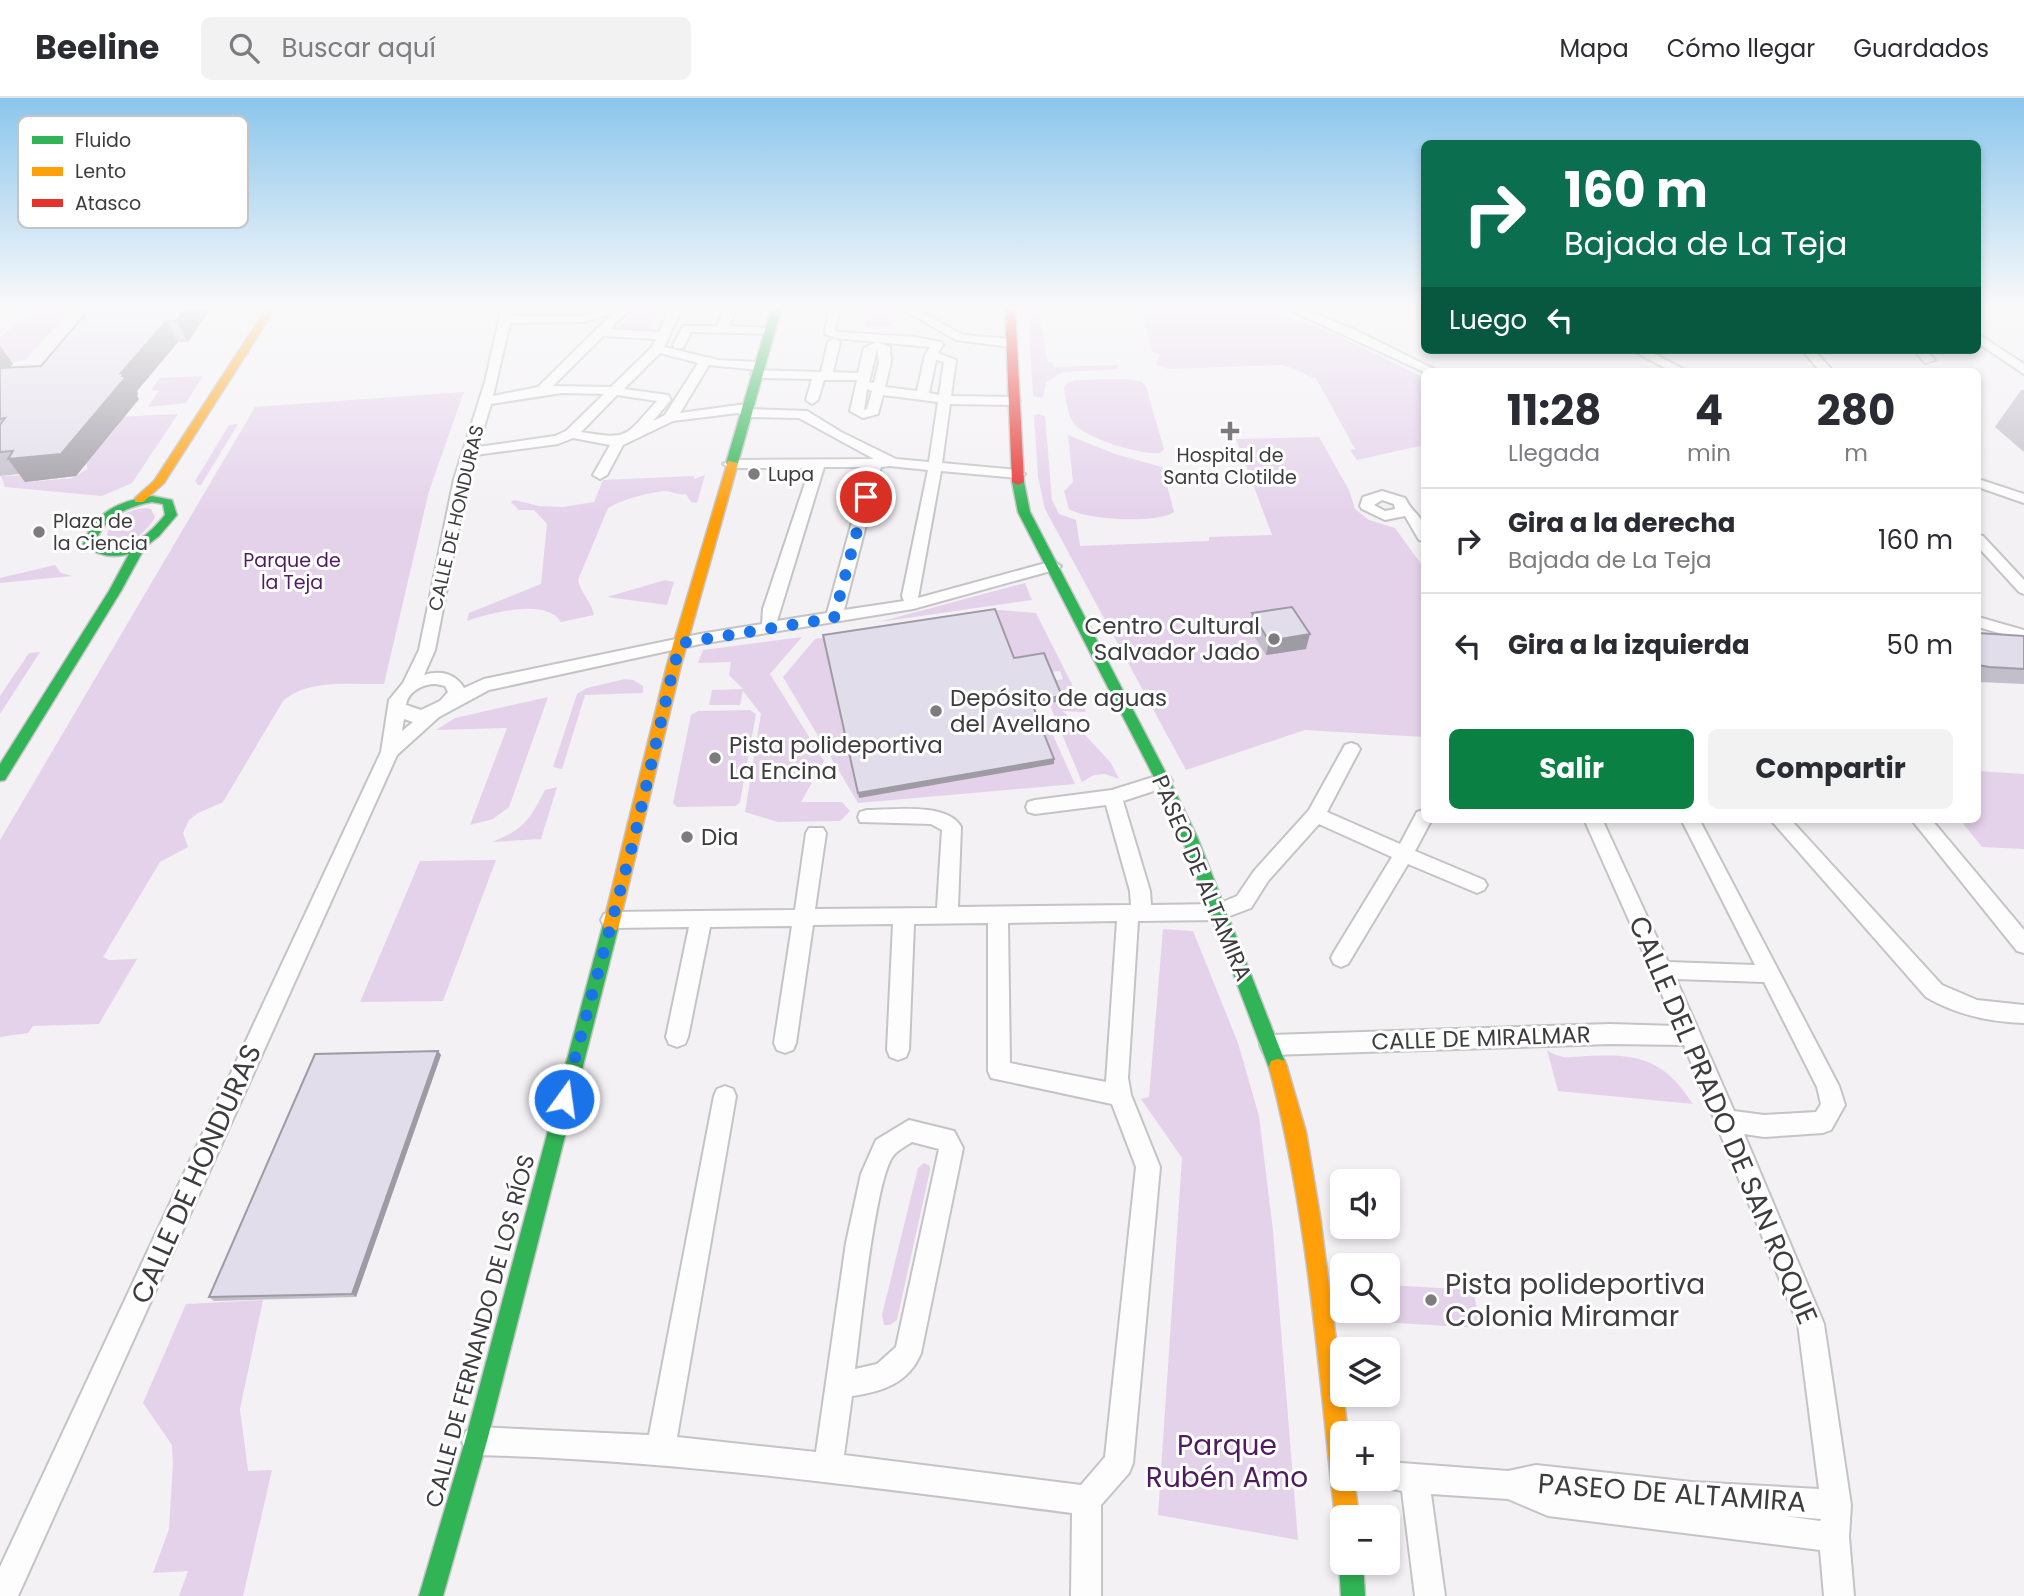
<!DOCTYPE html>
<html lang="es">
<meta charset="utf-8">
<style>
body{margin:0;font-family:Poppins,sans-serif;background:#f2f2f3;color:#2b2b33;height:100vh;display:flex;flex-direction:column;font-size:26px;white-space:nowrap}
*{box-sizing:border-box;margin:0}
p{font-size:23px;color:#7c7c81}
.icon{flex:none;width:38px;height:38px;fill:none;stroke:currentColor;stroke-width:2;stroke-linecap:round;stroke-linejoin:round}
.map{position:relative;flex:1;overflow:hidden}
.panel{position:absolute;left:1421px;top:270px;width:560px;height:455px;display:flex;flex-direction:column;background:#fff;border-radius:10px;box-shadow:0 4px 10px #0003}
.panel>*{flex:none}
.banner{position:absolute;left:1421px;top:42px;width:560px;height:214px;border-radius:10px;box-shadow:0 4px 10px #0003;background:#0b6e4f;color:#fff;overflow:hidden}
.tools{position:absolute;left:1330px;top:1071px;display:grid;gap:14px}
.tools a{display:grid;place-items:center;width:70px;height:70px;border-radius:10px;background:#fff;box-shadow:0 4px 10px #0003;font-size:35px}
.pin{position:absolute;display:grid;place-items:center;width:60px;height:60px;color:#fff;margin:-30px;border:4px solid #fff;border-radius:50%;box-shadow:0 2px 7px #0007}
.me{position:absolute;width:77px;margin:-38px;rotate:14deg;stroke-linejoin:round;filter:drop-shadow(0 0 5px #0008)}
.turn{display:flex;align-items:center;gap:24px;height:147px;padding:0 28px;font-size:32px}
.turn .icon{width:91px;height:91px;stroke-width:2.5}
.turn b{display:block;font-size:49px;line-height:60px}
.then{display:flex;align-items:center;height:66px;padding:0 28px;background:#0003;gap:14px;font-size:26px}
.eta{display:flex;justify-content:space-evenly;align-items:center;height:119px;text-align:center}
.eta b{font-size:42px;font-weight:700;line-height:49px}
.button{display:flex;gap:14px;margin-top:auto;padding:14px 28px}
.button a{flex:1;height:80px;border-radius:10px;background:#0b8043;color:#fff;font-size:28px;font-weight:700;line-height:80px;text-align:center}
.button a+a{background:#f2f2f3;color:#2b2b33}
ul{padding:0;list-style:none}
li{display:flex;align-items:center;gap:21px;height:105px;padding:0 28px;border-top:2px solid #e1e1e2}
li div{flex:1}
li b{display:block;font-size:26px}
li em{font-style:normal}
header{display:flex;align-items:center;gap:42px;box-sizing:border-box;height:98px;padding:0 35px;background:#fff;border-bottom:2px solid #e1e1e2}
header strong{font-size:33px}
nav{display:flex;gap:38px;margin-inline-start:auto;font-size:24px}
.search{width:490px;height:63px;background:#f2f2f3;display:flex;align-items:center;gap:18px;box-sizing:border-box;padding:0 24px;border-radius:10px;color:#7c7c81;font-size:26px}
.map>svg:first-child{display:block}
.green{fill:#e4d2eb}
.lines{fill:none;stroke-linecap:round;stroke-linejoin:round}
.street-casing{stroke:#c4c3c5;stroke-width:4}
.fast-casing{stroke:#c4c3c5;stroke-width:3}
.slow-casing{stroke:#c4c3c5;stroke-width:3}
.jam-casing{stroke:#c4c3c5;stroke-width:3}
.street{fill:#fdfdfd;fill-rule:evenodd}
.fast{fill:#30b455;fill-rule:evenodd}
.slow{fill:#ff9f0a;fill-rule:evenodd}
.jam{fill:#e5322d;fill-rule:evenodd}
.wall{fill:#c2beca}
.shaded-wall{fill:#9e9ba4}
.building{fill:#e1ddeb;stroke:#9e9ba4;stroke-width:2}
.route{stroke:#1a73e8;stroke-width:12;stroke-dasharray:0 21.6}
.poi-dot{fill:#7d7b7e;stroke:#fff;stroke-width:2.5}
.labels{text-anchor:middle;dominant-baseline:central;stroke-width:6;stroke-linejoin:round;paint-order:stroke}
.far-poi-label{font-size:19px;fill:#3e3c3e;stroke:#fff;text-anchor:start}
.far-street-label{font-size:19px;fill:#3e3c3e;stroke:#fff}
.far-park-label{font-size:19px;fill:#501a60;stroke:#fff}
.poi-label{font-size:23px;fill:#3e3c3e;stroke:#fff;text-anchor:start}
.street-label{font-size:23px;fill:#3e3c3e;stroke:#fff}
.near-street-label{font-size:28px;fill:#3e3c3e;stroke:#fff}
.near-poi-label{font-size:28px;fill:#3e3c3e;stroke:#fff;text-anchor:start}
.near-park-label{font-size:28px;fill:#501a60;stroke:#fff}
.key{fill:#fff;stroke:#c5c4c5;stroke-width:2}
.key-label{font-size:19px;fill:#3e3c3e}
</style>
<header>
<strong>Beeline</strong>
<div class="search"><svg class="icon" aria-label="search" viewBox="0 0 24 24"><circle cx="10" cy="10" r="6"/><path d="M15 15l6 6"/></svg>Buscar aquí</div>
<nav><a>Mapa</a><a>Cómo llegar</a><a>Guardados</a></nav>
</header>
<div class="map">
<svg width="2024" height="1498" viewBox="0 0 2024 1498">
<rect width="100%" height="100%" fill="#f3f1f4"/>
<!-- green -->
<g class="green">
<polygon points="39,208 74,208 24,263 0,265 0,239"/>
<polygon points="639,208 660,208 648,235 613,234"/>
<polygon points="869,208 895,208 892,228 865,228"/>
<polygon points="1045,208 1038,213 1048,264 1052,264 1054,269 1117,267 1118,271 1063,274 1046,284 1043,300 1033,298 1028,210 1026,209"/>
<path d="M1139 208C1170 208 1204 205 1235 208 1301 214 1366 251 1424 280V347L1357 362 1350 352 1355 351 1316 280C1310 280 1295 269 1281 267L1168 271 1155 266 1160 257 1153 254Z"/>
<polygon points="203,278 186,305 148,309 159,293 151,292 160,280"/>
<path d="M1126 281 1142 284 1146 289 1164 351 1160 355C1142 358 1080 339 1072 323 1067 314 1066 300 1064 290L1067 285 1076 282Z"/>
<path d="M464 294 429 393 384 586C351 587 309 580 283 603L223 704 198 715 189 722 183 735 188 749 160 764 103 859 109 862 137 861 99 926 33 928 28 935 0 939V742L255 309Z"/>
<polygon points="178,316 132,385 102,398 5,389 1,378 29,377 27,384 72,380 87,371 87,364 118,328 118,319"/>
<polygon points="1038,316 1045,318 1052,402 1059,416 1076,422 1080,448 1209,443 1209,439 1272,437 1236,341 1319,339 1349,392 1355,411 1369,422 1395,430 1424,470 1424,639 1305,632 1186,672 1045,411 1038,379 1034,318"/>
<polygon points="238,326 201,387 198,387 195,383 229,327"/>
<path d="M1068 337 1115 356 1162 369 1174 414C1158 426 1086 422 1069 411L1064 393 1073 384Z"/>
<path d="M705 377 697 405 691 404 686 396C678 398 673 393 664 393 647 395 623 401 608 410L578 482C581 495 592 505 594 517L561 524C546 499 488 516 467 523L469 515 541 486 547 426 534 412H519L511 404 514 402 539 408 563 409 594 404 603 382 694 378V381Z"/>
<path d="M146 410 151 411 155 419C146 435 130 448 111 445L107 436C113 420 129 411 146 410Z"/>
<polygon points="55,467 61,475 72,478 0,485 0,480"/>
<polygon points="665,482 674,484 667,507 607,499"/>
<polygon points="1025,485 1032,502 879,524"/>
<polygon points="999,512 1036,515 1086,614 1063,613 1111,665 1119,681 1105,676 1094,677 1082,684 1049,605 1062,602 1054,583 1063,581 1060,573 1050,574 1014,565 1035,617 1044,617 1075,686 858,705 783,579 815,541"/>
<polygon points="802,539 770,576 824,663 801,704 842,704 850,713 840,723 778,724 745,714 761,616 743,593 740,607 709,607 712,592 743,591 729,577 731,564 698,565 703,552"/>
<polygon points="40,554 0,616 0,598 29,555"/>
<polygon points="625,581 633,582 643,588 643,595 585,597 562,671 553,669 577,596 587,590"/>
<polygon points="548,599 509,709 493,721 470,727 507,630 436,632 455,620"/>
<polygon points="750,612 756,616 740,704 736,708 677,709 673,705 691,617 698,613"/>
<polygon points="1978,673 2024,676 2024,751 1982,749 1961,723 1942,721 1978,721"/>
<path d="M557 689 541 741 492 744C524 732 530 721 545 692Z"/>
<polygon points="496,762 443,903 360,904 420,763"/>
<polygon points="1163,831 1193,833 1238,945 1259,1018 1273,1133 1298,1442 1158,1417 1182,1060 1141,1001 1149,999"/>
<path d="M1547 952C1561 962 1572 959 1588 958 1640 955 1664 962 1693 1006L1558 993Z"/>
<polygon points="924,1065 930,1068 930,1072 897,1222 890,1227 884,1227 882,1217 918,1070"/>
<polygon points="1388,1187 1473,1192 1481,1230 1363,1223 1361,1213 1388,1213"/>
<polygon points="263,1202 240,1311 248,1373 272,1372 243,1498 179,1498 188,1473 153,1475 169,1431 173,1365 172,1347 143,1305 186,1206"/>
</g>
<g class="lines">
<defs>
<g id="street">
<path d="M502 208H514L511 218H583L610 208H627L624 211 627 214 610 231 659 234 671 208H683L664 249 718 262 759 264 765 268 759 272 709 267 680 315 746 306 751 307V311L807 313 841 334 896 361 929 364 938 304 883 297 878 316 863 320 850 313 857 282H824L818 302 812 306 806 302 812 281 757 280 751 276 757 272 821 274 828 244 834 240 840 244 833 274 858 275 864 250 876 244 836 240 825 236 829 208H841L835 232 838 234 915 239 941 244 943 247 938 255 956 262 951 298 1014 299 1020 303 1014 307 950 306 942 365 1018 372 1025 376 1018 380 941 373 918 500 1053 463 1061 468 1058 471 913 511 700 546 489 592 439 619 397 657 18 1498H0V1469L381 654 389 602 403 585 419 552 454 381 485 284ZM614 214 538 289 493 298 510 225 584 224ZM603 238 656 241 652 249 611 289 553 288ZM877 244 930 249 925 257 917 293 885 289 891 264 890 249ZM877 251 879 264 874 285 869 284ZM660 255 698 265 665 317 653 323 671 302 668 297 624 291ZM936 262 944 264 939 297 929 295ZM867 291 872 293 867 311 864 312ZM562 295 604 296 566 333 555 338 478 349 491 306ZM617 297 657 303C624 339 630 342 581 334ZM738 315 744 319 799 320 874 361 730 362 723 366 730 370H810L763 511 762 526 700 536 484 581 464 590C455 575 440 572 424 577L435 552 468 381 475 357 558 346 573 340 610 347 593 377 600 381 607 377 623 347 673 323ZM890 368 928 372 902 498 904 503 844 512 881 369ZM824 369H867L827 515 777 523ZM436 586 445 588 448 594 440 603 421 612 406 607C408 593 423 586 436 586ZM404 621 413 624 402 633Z"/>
<polygon points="726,208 738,208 729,228 769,230 775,233 769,236 691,234 683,250 675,250 673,247 683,228 717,228"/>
<polygon points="897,208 911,208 963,237 1011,241 1017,245 1011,249 956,242"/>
<polygon points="1281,208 1297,208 1351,230 1438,273 1424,274"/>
<polygon points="1978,236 2024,266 2024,276 1978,245"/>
<polygon points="1631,252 1647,252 1687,273 1671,273"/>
<polygon points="1802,252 1814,252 1833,273 1820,273"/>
<polygon points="1914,252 1926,252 1935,262 1925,265"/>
<polygon points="1978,381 2024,396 2024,405 1978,389"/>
<path d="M1382 393 1405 400C1416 422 1424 412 1424 443L1419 442 1405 418 1385 422 1362 411 1360 408 1363 399ZM1382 402 1394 406 1395 411 1385 413 1374 407Z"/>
<polygon points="1978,437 1983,438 2024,482 2024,496 2019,494 1978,449"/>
<polygon points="1978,519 2024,532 2024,542 1978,529"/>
<path d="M1351 645 1357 647 1360 651 1327 714 1400 746 1417 714 1424 712V721H1432L1415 753 1484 782 1487 787 1484 792 1477 795 1408 766 1348 866 1341 869 1334 866 1331 860 1334 854 1392 759 1319 726 1268 783 1251 810 1219 822 1138 823 1128 980 1131 997 1160 1069 1133 1365 1129 1375 1101 1407V1498H1071L1072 1415C874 1390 677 1362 476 1357L466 1353 462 1343 466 1333 476 1329 649 1337 714 998 717 991 725 988 733 991 736 998 677 1339 816 1354 846 1145 861 1076 876 1042 909 1022 954 1033 963 1050 921 1255C909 1285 882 1294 852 1298L844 1357 1081 1387 1105 1359 1136 1069 1112 1006 991 980 988 973V825L914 826 909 952 906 959 898 962 890 959 887 952 893 826 813 827 796 945 793 952 785 955 777 952 774 945 792 828 710 829 688 939 685 946 677 949 669 946 666 939 689 829 611 830 604 828 601 822 604 816 611 814 795 812 806 735 809 730H823L826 735 815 811 937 810 942 732 931 726 860 724 858 719 860 714 867 712C892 712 948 704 961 729L958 809 1131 807 1130 793 1106 707 1035 716 1028 714 1026 709 1028 704 1035 702 1112 692 1163 676 1169 678 1172 683 1169 688 1123 703 1150 793 1151 807 1218 806 1237 798 1254 773 1309 712 1345 647ZM1117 823 1106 984 1010 965 1008 825ZM912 1044 939 1051 896 1249 877 1266 855 1271C860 1235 875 1077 894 1057 898 1052 906 1048 912 1044Z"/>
<path d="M1584 721H1602L1668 864 1755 867 1681 721H1699L1839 988 1845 1007 1831 1032 1823 1035 1764 1039 1744 1036 1824 1226 1851 1407 1849 1439 1854 1498H1824L1820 1452 1548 1418 1508 1401 1431 1396 1445 1498H1415L1402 1393 1378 1388 1375 1381H1388V1364L1508 1373 1536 1367 1692 1384 1819 1391 1798 1226 1684 947 1610 946 1271 957 1263 954 1260 947 1263 940 1271 937 1610 926 1676 928ZM1676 881 1764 884 1817 989 1821 1006 1816 1014 1764 1017 1734 1013ZM1785 1418 1821 1421 1820 1423Z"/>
<path d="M1770 721H1790L1942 887 1977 902 2024 907V925C1989 924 1957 917 1926 899Z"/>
<polygon points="1911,721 1931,721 2024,832 2024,855 2017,853"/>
</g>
<g id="fast">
<polygon points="772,208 782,208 738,365 728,367 726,365"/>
<polygon points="1018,381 1024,384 1030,414 1170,683 1198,741 1287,969 1285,975 1278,977 1271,975 1182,741 1156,683 1018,414 1012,384"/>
<path d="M152 398 172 402 177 417 159 438 145 449 121 493 5 682 0 683V666L109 493 129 456C112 460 96 458 83 446 95 413 120 403 152 398ZM152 404 163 406 165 417C148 438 123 461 95 445 105 418 126 409 152 404Z"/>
<polygon points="611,820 617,822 619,827 487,1343 443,1498 419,1498 465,1343 603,827 605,822"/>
<polygon points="1342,1457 1342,1465 1363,1465 1365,1498 1341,1498 1339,1465"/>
</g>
<g id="slow">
<polygon points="268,208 277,208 164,385 143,404 135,404 135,400 154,383"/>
<polygon points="728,363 738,365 681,567 619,827 617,832 605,832 603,827 667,567"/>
<path d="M1278 961 1285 963 1287 969 1306 1034 1320 1118 1348 1335H1342V1381H1354L1359 1419H1342V1429L1339 1427 1335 1419C1318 1269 1308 1115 1269 969L1271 963Z"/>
</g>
<polygon id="jam" points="1005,208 1015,208 1024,384 1018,387 1012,384"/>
</defs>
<!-- street casing -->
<use href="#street" class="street-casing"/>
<!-- fast casing -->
<use href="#fast" class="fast-casing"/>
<!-- slow casing -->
<use href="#slow" class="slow-casing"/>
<!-- jam casing -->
<use href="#jam" class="jam-casing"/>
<!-- street -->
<use href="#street" class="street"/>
<!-- fast -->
<use href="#fast" class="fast"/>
<!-- slow -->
<use href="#slow" class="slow"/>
<!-- jam -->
<use href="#jam" class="jam"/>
</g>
<!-- wall -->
<g class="wall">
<polygon points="92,208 212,208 188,244 178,244 137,293 138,296 137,298 139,301 76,378 25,384 19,376 0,378 0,248 13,266 10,269 41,268"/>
<polygon points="2021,292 2024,292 2024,354 1995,329"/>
<polygon points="1252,515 1306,551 1266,557 1249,530"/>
<polygon points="1978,535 2024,538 2024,586 1978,584"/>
<polygon points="438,953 441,957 356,1199 214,1203 209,1199"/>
</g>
<!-- shaded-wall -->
<g class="shaded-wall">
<polygon points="187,208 212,208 188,244 176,223"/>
<polygon points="166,223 178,244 137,293 138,296 137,298 139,301 76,378 25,384 8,361 121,275"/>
<polygon points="0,248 13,266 0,280"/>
<polygon points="1310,536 1306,551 1266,557 1269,543"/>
<polygon points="1062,598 1062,603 1031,608 1031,603"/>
<polygon points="1054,661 1054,666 859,700 858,695"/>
<polygon points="438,953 441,957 356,1199 352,1196"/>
</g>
<!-- building -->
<g class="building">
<polygon points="92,208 187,208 176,223 166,223 121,275 125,274 122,278 126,279 61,356 8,361 13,353 0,354 0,327 5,320 0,321 0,270 41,268"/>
<polygon points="1292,509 1310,536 1269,543 1252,515"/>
<polygon points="995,511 1014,560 1044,555 1062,598 1031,603 1054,661 858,695 823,537"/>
<polygon points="1978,535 2024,538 2024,571 1989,569 1978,567"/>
<polygon points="438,953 352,1196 209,1199 315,956"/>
</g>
<!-- sky -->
<linearGradient id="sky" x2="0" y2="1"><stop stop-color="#8bc6ec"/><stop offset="0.5" stop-color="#faf9fa"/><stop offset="1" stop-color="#faf9fa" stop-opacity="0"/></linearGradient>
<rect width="2024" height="418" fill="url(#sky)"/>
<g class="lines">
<!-- route -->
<polyline class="route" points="564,1001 634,741 674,567 682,545 834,520 866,399"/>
</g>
<!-- markers -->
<g class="poi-dot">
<path d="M1226.5 322.5h7v7h7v7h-7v7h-7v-7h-7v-7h7z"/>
<circle cx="754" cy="376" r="7"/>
<circle cx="39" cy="434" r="7"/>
<circle cx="1274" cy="541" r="7"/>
<circle cx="936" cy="613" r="7"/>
<circle cx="715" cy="660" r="7"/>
<circle cx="687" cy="739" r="7"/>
<circle cx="1431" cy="1202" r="7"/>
</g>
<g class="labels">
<!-- far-poi labels -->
<g class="far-poi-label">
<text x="1230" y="357" text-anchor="middle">Hospital de<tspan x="1230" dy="22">Santa Clotilde</tspan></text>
<text x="768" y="376">Lupa</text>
<text x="53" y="423">Plaza de<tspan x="53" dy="22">la Ciencia</tspan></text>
</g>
<!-- far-street labels -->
<g class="far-street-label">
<text transform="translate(456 420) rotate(-77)">CALLE DE HONDURAS</text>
</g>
<!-- far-park labels -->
<g class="far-park-label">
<text x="292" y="462">Parque de<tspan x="292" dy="22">la Teja</tspan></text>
</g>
<!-- poi labels -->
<g class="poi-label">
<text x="1260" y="528" text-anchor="end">Centro Cultural<tspan x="1260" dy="26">Salvador Jado</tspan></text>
<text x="950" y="600">Depósito de aguas<tspan x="950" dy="26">del Avellano</tspan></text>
<text x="729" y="647">Pista polideportiva<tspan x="729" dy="26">La Encina</tspan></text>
<text x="701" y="739">Dia</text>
</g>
<!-- street labels -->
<g class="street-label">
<text transform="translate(1202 780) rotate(67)">PASEO DE ALTAMIRA</text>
<text transform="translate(1481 940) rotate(-2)">CALLE DE MIRALMAR</text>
<text transform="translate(480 1233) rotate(-75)">CALLE DE FERNANDO DE LOS RÍOS</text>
</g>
<!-- near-street labels -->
<g class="near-street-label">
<text transform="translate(1723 1022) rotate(67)">CALLE DEL PRADO DE SAN ROQUE</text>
<text transform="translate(196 1076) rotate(-66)">CALLE DE HONDURAS</text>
<text transform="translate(1672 1395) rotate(4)">PASEO DE ALTAMIRA</text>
</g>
<!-- near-poi labels -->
<g class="near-poi-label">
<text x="1445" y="1186">Pista polideportiva<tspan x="1445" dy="32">Colonia Miramar</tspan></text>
</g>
<!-- near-park labels -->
<g class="near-park-label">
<text x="1227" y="1347">Parque<tspan x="1227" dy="32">Rubén Amo</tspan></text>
</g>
</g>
<!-- legend -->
<rect x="18" y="18" width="230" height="112" rx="10" class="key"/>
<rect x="32" y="38" width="31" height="8" fill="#30b455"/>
<rect x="32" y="69" width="31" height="9" fill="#ff9f0a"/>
<rect x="32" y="101" width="31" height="8" fill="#e5322d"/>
<g class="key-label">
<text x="75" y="49">Fluido</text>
<text x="75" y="80">Lento</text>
<text x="75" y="112">Atasco</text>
</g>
</svg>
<div class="tools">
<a><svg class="icon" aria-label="sound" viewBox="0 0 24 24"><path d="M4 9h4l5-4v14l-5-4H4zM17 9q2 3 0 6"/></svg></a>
<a><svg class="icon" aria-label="search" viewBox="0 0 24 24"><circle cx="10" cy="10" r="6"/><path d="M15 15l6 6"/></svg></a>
<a><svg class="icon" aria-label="layers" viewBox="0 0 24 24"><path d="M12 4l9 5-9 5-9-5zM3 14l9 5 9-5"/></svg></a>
<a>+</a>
<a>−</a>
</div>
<div class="pin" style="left:866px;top:399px;background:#d93025"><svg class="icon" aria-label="arrive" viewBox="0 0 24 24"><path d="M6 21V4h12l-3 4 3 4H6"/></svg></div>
<svg class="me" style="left:564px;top:1001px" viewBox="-20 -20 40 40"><circle r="17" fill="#1a73e8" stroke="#fff" stroke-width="3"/><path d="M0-11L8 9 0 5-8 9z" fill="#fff"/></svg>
<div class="banner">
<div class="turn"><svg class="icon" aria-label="right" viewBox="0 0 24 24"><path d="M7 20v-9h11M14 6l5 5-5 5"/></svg><div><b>160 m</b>Bajada de La Teja</div></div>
<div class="then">Luego<svg class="icon" aria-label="left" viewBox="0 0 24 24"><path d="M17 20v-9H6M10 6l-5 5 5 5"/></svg></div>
</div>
<section class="panel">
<div class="eta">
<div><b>11:28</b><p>Llegada</p></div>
<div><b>4</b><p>min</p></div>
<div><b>280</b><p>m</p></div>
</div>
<ul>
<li><svg class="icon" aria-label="right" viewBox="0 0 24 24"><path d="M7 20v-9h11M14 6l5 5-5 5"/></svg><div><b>Gira a la derecha</b><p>Bajada de La Teja</p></div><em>160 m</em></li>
<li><svg class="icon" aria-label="left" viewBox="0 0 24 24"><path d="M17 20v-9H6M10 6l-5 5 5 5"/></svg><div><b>Gira a la izquierda</b></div><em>50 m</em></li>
</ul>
<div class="button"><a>Salir</a><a>Compartir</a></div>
</section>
</div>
